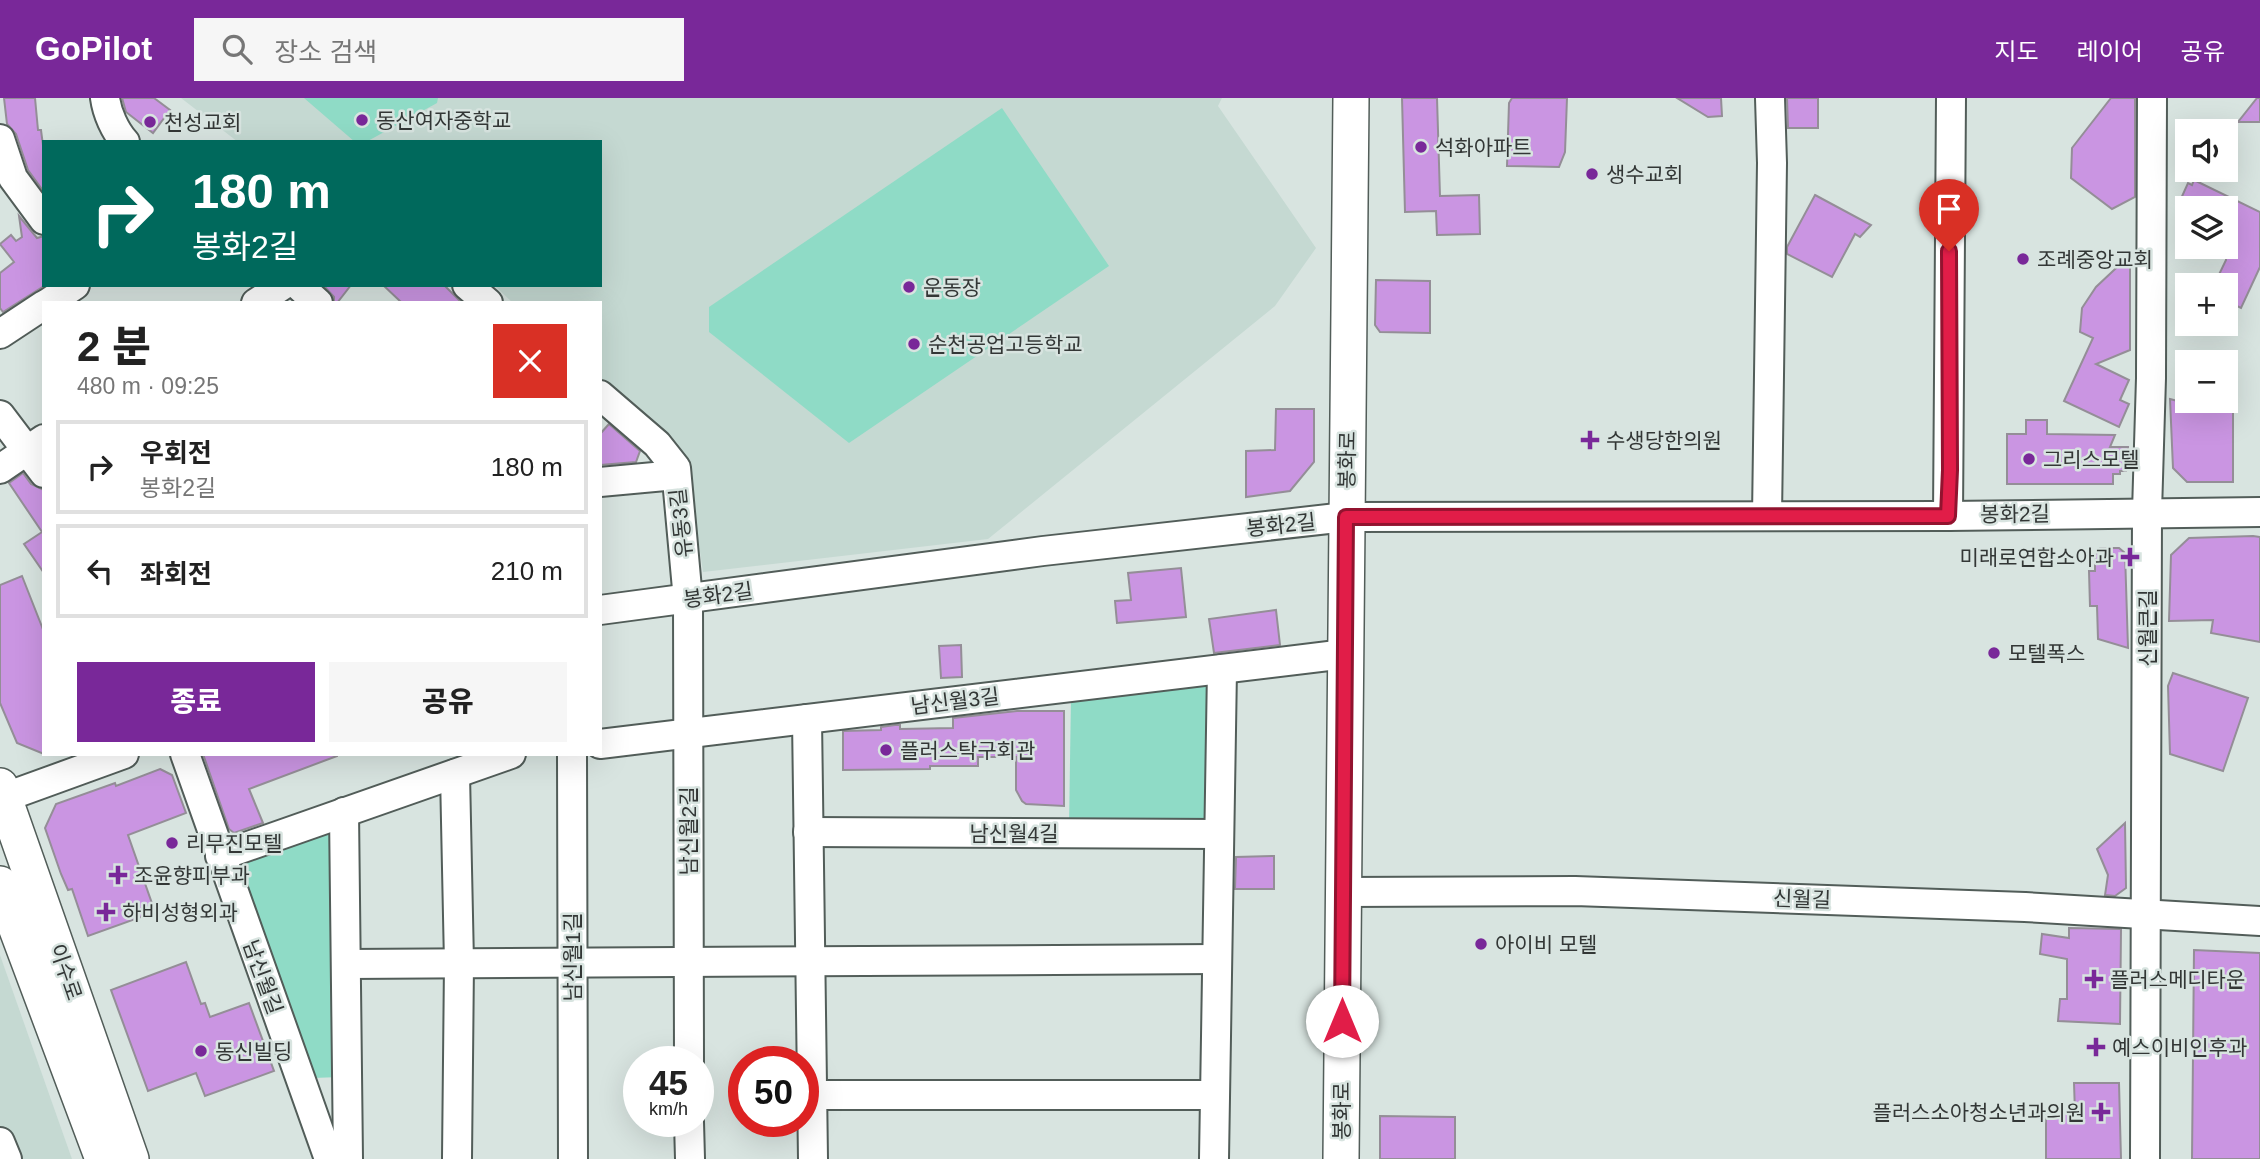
<!DOCTYPE html>
<html lang="ko">
<meta charset="utf-8">
<style>
body{margin:0;font-family:Arial,"Noto Sans KR",sans-serif;background:#f6f6f6;color:#222;height:100vh;display:flex;flex-direction:column;font-size:26px;white-space:nowrap}
*{box-sizing:border-box;margin:0}
p{font-size:23px;color:#767676}
.icon{flex:none;width:38px;height:38px;fill:none;stroke:currentColor;stroke-width:2;stroke-linecap:round;stroke-linejoin:round}
.map{position:relative;flex:1;overflow:hidden}
.details{position:absolute;left:42px;top:203px;width:560px;height:455px;display:flex;flex-direction:column;background:#fff;border-radius:0px;box-shadow:0 7px 28px #0002}
.details>*{flex:none}
.banner{position:absolute;left:42px;top:42px;width:560px;height:147px;border-radius:0px;box-shadow:0 7px 28px #0002;background:#00695c;color:#fff;overflow:hidden}
.controls{position:absolute;left:2175px;top:21px;display:grid;gap:14px}
.controls a{display:grid;place-items:center;width:63px;height:63px;border-radius:0px;background:#fff;box-shadow:0 7px 28px #0002;font-size:35px}
.speed{position:absolute;left:623px;top:948px;display:flex;gap:14px;font-size:35px;font-weight:700;text-align:center}
.speed>*{display:grid;place-content:center;width:91px;height:91px;border-radius:50%;background:#fff;box-shadow:0 7px 28px #0002;line-height:1}
.speed small{font-size:18px;font-weight:400}
.speed .limit{border:10px solid #d22;background:#fff;color:#111}
.pin{position:absolute;display:grid;place-items:center;width:60px;height:60px;color:#fff;margin:-72px -30px;border-radius:50% 50% 50% 0;rotate:-45deg;box-shadow:0 0 7px #0007}
.pin .icon{rotate:45deg}
.me{position:absolute;width:77px;margin:-38px;rotate:0deg;stroke-linejoin:round;filter:drop-shadow(0 0 5px #0008)}
.turn{display:flex;align-items:center;gap:24px;height:147px;padding:0 35px;font-size:32px}
.turn .icon{width:91px;height:91px;stroke-width:2.5}
.turn b{display:block;font-size:49px;line-height:60px}
.round{display:grid;place-items:center;flex:none;width:74px;height:74px;border-radius:0px;background:#f6f6f6}
.head{display:flex;align-items:center;justify-content:space-between;height:119px;padding:0 35px}
h1{font-size:42px;font-weight:800;line-height:52px}
.action{display:flex;gap:14px;margin-top:auto;padding:14px 35px}
.action a{flex:1;height:80px;border-radius:0px;background:#792899;color:#fff;font-size:28px;font-weight:800;line-height:80px;text-align:center}
.action a+a{background:#f6f6f6;color:#222}
ul{padding:0;list-style:none}
li{display:flex;align-items:center;gap:21px;height:94px;margin:0 14px 10px;padding:0 21px;border:4px solid #e0e0e0;border-radius:0px}
li div{flex:1}
li b{display:block;font-size:26px}
li em{font-style:normal}
header{display:flex;align-items:center;gap:42px;box-sizing:border-box;height:98px;padding:0 35px;background:#792899;color:#fff}
header strong{font-size:33px}
nav{display:flex;gap:38px;margin-inline-start:auto;font-size:24px}
.search{width:490px;height:63px;background:#f6f6f6;display:flex;align-items:center;gap:18px;box-sizing:border-box;padding:0 24px;border-radius:0px;color:#767676;font-size:26px}
.map>svg:first-child{display:block}
.built{fill:#c5d9d2}
.green{fill:#8fdbc6}
.building{fill:#ca95e2;stroke:#948e97;stroke-width:2}
.lines{fill:none;stroke-linecap:round;stroke-linejoin:round}
.minor-casing{stroke:#525d59;stroke-width:32}
.major-casing{stroke:#525d59;stroke-width:38}
.minor{stroke:#fff;stroke-width:28}
.major{stroke:#fff;stroke-width:35}
.route-casing{stroke:#92132f;stroke-width:18}
.route{stroke:#e11d48;stroke-width:12}
.poi-dot{fill:#792899;stroke:#d8e4e0;stroke-width:2.5}
.labels{text-anchor:middle;dominant-baseline:central;stroke-width:5;stroke-linejoin:round;paint-order:stroke}
.poi-label{font-size:21px;fill:#333736;stroke:#d8e4e0;text-anchor:start}
.street-label{font-size:21px;fill:#333736;stroke:#d8e4e0}
</style>
<header>
<strong>GoPilot</strong>
<div class="search"><svg class="icon" aria-label="search" viewBox="0 0 24 24"><circle cx="10" cy="10" r="6"/><path d="M15 15l6 6"/></svg>장소 검색</div>
<nav><a>지도</a><a>레이어</a><a>공유</a></nav>
</header>
<div class="map">
<svg width="2260" height="1061" viewBox="0 0 2260 1061">
<rect width="100%" height="100%" fill="#d8e4e0"/>
<!-- built -->
<g class="built">
<polygon points="181,0 1222,0 1218,8 1316,150 1275,208 988,441 703,474 687,365 600,285 600,205 513,205 494,187 600,187 600,44 238,44"/>
<polygon points="0,857 72,1061 0,1061"/>
</g>
<!-- green -->
<g class="green">
<polygon points="304,0 438,0 437,5 366,44 355,44"/>
<polygon points="1002,10 1109,168 849,345 709,234 709,209"/>
<polygon points="1215,581 1213,729 1069,729 1071,598"/>
<polygon points="335,728 340,979 313,980 231,764"/>
</g>
<!-- building -->
<g class="building">
<polygon points="4,0 35,0 38,32 41,32 44,55 44,94 28,72 16,36 7,26"/>
<polygon points="122,0 154,0 170,12 153,35 126,14"/>
<polygon points="1402,0 1437,0 1440,98 1479,97 1480,136 1437,137 1436,113 1405,114"/>
<polygon points="1512,0 1567,0 1565,54 1559,69 1507,68 1509,5"/>
<polygon points="1677,0 1721,0 1722,18 1708,19"/>
<polygon points="1787,0 1818,0 1818,30 1788,30"/>
<polygon points="2111,0 2135,0 2135,99 2112,111 2071,80 2072,50"/>
<polygon points="2257,0 2260,0 2260,24 2238,24"/>
<polygon points="2194,82 2260,114 2260,169 2241,210 2226,203 2226,187 2214,187 2226,162 2226,110 2191,110 2179,105 2188,85 2192,87"/>
<polygon points="1815,97 1871,127 1860,139 1855,136 1832,179 1787,156 1787,149"/>
<polygon points="19,118 37,140 44,138 44,188 3,214 0,210 0,175 14,164 0,146 11,137 16,143 22,139"/>
<polygon points="2130,157 2130,252 2096,266 2129,282 2120,302 2129,306 2119,329 2064,303 2093,240 2080,234 2082,210 2096,189"/>
<polygon points="1376,182 1430,183 1430,235 1380,234 1375,227"/>
<polygon points="323,187 351,187 337,205 334,205 334,199"/>
<polygon points="383,187 444,187 462,205 402,205"/>
<polygon points="2170,301 2185,305 2185,301 2211,308 2211,314 2233,313 2233,384 2187,384 2173,370"/>
<polygon points="1276,311 1314,311 1314,364 1290,393 1246,399 1246,353 1275,352"/>
<polygon points="2026,322 2047,322 2047,336 2115,337 2110,349 2128,349 2126,373 2120,373 2120,376 2113,376 2113,386 2007,386 2007,336 2026,336"/>
<polygon points="609,326 640,353 636,364 600,367 600,336"/>
<polygon points="23,375 31,386 44,392 44,475 24,446 42,434 9,385"/>
<polygon points="2253,438 2260,439 2260,544 2211,535 2213,522 2169,523 2171,457 2189,440"/>
<polygon points="2100,450 2119,450 2125,455 2128,550 2098,541 2097,508 2090,508 2089,473 2095,473 2095,457"/>
<polygon points="1181,470 1186,519 1117,525 1115,503 1131,502 1128,475"/>
<polygon points="22,478 44,534 44,656 17,645 0,605 0,487"/>
<polygon points="1276,512 1280,547 1214,555 1209,521"/>
<polygon points="961,547 962,579 941,580 939,548"/>
<polygon points="2173,575 2248,600 2223,673 2170,656 2168,588"/>
<polygon points="1017,613 1064,613 1064,708 1026,706 1022,703 1016,692 1016,659 978,659 978,668 930,668 930,671 843,672 843,633 881,632 881,629 895,627 900,627 900,631 953,630 953,620"/>
<polygon points="203,656 337,656 337,658 249,691 263,725 234,735 229,731"/>
<polygon points="160,671 172,677 186,715 128,737 155,814 88,838 72,791 68,792 61,776 45,730 56,706 115,685 116,688"/>
<polygon points="2125,725 2126,790 2115,798 2105,797 2108,777 2097,751"/>
<polygon points="1274,758 1274,791 1235,791 1236,759"/>
<polygon points="2069,830 2121,831 2120,926 2058,923 2060,901 2067,901 2067,861 2040,856 2042,836 2069,840"/>
<polygon points="2194,852 2260,855 2260,1061 2192,1061"/>
<polygon points="186,864 201,906 205,905 210,919 249,905 274,973 205,998 196,975 148,993 111,892"/>
<polygon points="2074,985 2119,985 2121,1061 2046,1061 2046,1016 2075,1015"/>
<polygon points="1380,1018 1455,1019 1455,1061 1380,1061"/>
</g>
<g class="lines">
<defs>
<g id="minor">
<path d="M105 0C107 15 115 33 125 44"/>
<polyline points="0,41 13,80 44,122"/>
<polyline points="298,187 318,205"/>
<polyline points="467,187 488,205"/>
<polyline points="48,205 75,187"/>
<polyline points="256,205 283,187"/>
<polyline points="0,236 44,207"/>
<polyline points="600,297 657,346 676,370 688,502 689,964"/>
<polyline points="0,317 44,375"/>
<polyline points="0,371 44,341"/>
<polyline points="600,384 676,377"/>
<polyline points="1767,418 1772,65 1770,0"/>
<polyline points="1948,418 1951,0"/>
<polyline points="600,512 1043,453 1346,419 1948,418 2260,414"/>
<polyline points="807,621 813,1061"/>
<polyline points="600,646 1345,556"/>
<polyline points="185,656 329,1061"/>
<polyline points="572,656 573,1061"/>
<polyline points="455,676 459,865 457,1061"/>
<polyline points="0,701 124,656"/>
<polyline points="344,714 348,1061"/>
<polyline points="808,734 1219,736"/>
<polyline points="220,758 511,656"/>
<polyline points="1343,794 1575,793 2025,809 2260,823"/>
<polyline points="347,866 1217,861"/>
<polyline points="812,997 1215,997"/>
<polyline points="689,1024 690,1061"/>
<polyline points="0,1044 7,1061"/>
<polyline points="1214,1061 1222,571"/>
<polyline points="2145,1061 2147,414 2151,280 2152,0"/>
</g>
<g id="major">
<polyline points="0,688 131,1061"/>
<polyline points="0,786 103,1061"/>
<polyline points="1341,1061 1351,0"/>
</g>
</defs>
<!-- minor casing -->
<use href="#minor" class="minor-casing"/>
<!-- major casing -->
<use href="#major" class="major-casing"/>
<!-- minor -->
<use href="#minor" class="minor"/>
<!-- major -->
<use href="#major" class="major"/>
</g>
<g class="lines">
<defs>
<polyline id="route" points="1342,923 1346,419 1948,418 1950,372 1949,153"/>
</defs>
<!-- route casing -->
<use href="#route" class="route-casing"/>
<!-- route -->
<use href="#route" class="route"/>
</g>
<!-- markers -->
<g class="poi-dot">
<circle cx="362" cy="22" r="7"/>
<circle cx="150" cy="24" r="7"/>
<circle cx="1421" cy="49" r="7"/>
<circle cx="1592" cy="76" r="7"/>
<circle cx="2023" cy="161" r="7"/>
<circle cx="909" cy="189" r="7"/>
<circle cx="914" cy="246" r="7"/>
<path d="M1586.5 331.5h7v7h7v7h-7v7h-7v-7h-7v-7h7z"/>
<circle cx="2029" cy="361" r="7"/>
<path d="M2126.5 448.5h7v7h7v7h-7v7h-7v-7h-7v-7h7z"/>
<circle cx="1994" cy="555" r="7"/>
<circle cx="886" cy="652" r="7"/>
<circle cx="172" cy="745" r="7"/>
<path d="M114.5 766.5h7v7h7v7h-7v7h-7v-7h-7v-7h7z"/>
<path d="M102.5 803.5h7v7h7v7h-7v7h-7v-7h-7v-7h7z"/>
<circle cx="1481" cy="846" r="7"/>
<path d="M2090.5 870.5h7v7h7v7h-7v7h-7v-7h-7v-7h7z"/>
<path d="M2092.5 938.5h7v7h7v7h-7v7h-7v-7h-7v-7h7z"/>
<circle cx="201" cy="953" r="7"/>
<path d="M2097.5 1003.5h7v7h7v7h-7v7h-7v-7h-7v-7h7z"/>
</g>
<g class="labels">
<!-- poi labels -->
<g class="poi-label">
<text x="376" y="22">동산여자중학교</text>
<text x="164" y="24">천성교회</text>
<text x="1435" y="49">석화아파트</text>
<text x="1606" y="76">생수교회</text>
<text x="2037" y="161">조례중앙교회</text>
<text x="923" y="189">운동장</text>
<text x="928" y="246">순천공업고등학교</text>
<text x="1606" y="342">수생당한의원</text>
<text x="2043" y="361">그리스모텔</text>
<text x="2114" y="459" text-anchor="end">미래로연합소아과</text>
<text x="2008" y="555">모텔폭스</text>
<text x="900" y="652">플러스탁구회관</text>
<text x="186" y="745">리무진모텔</text>
<text x="134" y="777">조윤향피부과</text>
<text x="122" y="814">하비성형외과</text>
<text x="1495" y="846">아이비 모텔</text>
<text x="2110" y="881">플러스메디타운</text>
<text x="2112" y="949">예스이비인후과</text>
<text x="215" y="953">동신빌딩</text>
<text x="2085" y="1014" text-anchor="end">플러스소아청소년과의원</text>
</g>
<!-- street labels -->
<g class="street-label">
<text transform="translate(1347 362) rotate(-89)">봉화로</text>
<text transform="translate(2015 416) rotate(-1)">봉화2길</text>
<text transform="translate(681 425) rotate(-96)">유동3길</text>
<text transform="translate(1281 427) rotate(-6)">봉화2길</text>
<text transform="translate(718 497) rotate(-8)">봉화2길</text>
<text transform="translate(2147 530) rotate(-90)">신월큰길</text>
<text transform="translate(955 603) rotate(-7)">남신월3길</text>
<text transform="translate(688 733) rotate(-90)">남신월2길</text>
<text x="1014" y="735">남신월4길</text>
<text transform="translate(1802 801) rotate(2)">신월길</text>
<text transform="translate(572 859) rotate(-90)">남신월1길</text>
<text transform="translate(66 874) rotate(71)">이수로</text>
<text transform="translate(263 879) rotate(70)">남신월길</text>
<text transform="translate(1341 1013) rotate(-90)">봉화로</text>
</g>
</g>
</svg>
<div class="controls">
<a><svg class="icon" aria-label="sound" viewBox="0 0 24 24"><path d="M4 9h4l5-4v14l-5-4H4zM17 9q2 3 0 6"/></svg></a>
<a><svg class="icon" aria-label="layers" viewBox="0 0 24 24"><path d="M12 4l9 5-9 5-9-5zM3 14l9 5 9-5"/></svg></a>
<a>+</a>
<a>−</a>
</div>
<div class="speed"><div>45<small>km/h</small></div><div class="limit">50</div></div>
<div class="pin" style="left:1949px;top:153px;background:#d93025"><svg class="icon" aria-label="arrive" viewBox="0 0 24 24"><path d="M6 21V4h12l-3 4 3 4H6"/></svg></div>
<svg class="me" style="left:1342px;top:923px" viewBox="-20 -20 40 40"><circle r="19" fill="#fff"/><path d="M0-13L10 11 0 6-10 11z" fill="#e11d48"/></svg>
<div class="banner">
<div class="turn"><svg class="icon" aria-label="right" viewBox="0 0 24 24"><path d="M7 20v-9h11M14 6l5 5-5 5"/></svg><div><b>180 m</b>봉화2길</div></div>
</div>
<section class="details">
<div class="head"><div><h1>2 분</h1><p>480 m · 09:25</p></div><a class="round" style="background:#d93025;color:#fff"><svg class="icon" aria-label="close" viewBox="0 0 24 24"><path d="M6 6l12 12M18 6L6 18"/></svg></a></div>
<ul>
<li><svg class="icon" aria-label="right" viewBox="0 0 24 24"><path d="M7 20v-9h11M14 6l5 5-5 5"/></svg><div><b>우회전</b><p>봉화2길</p></div><em>180 m</em></li>
<li><svg class="icon" aria-label="left" viewBox="0 0 24 24"><path d="M17 20v-9H6M10 6l-5 5 5 5"/></svg><div><b>좌회전</b></div><em>210 m</em></li>
</ul>
<div class="action"><a>종료</a><a>공유</a></div>
</section>
</div>
